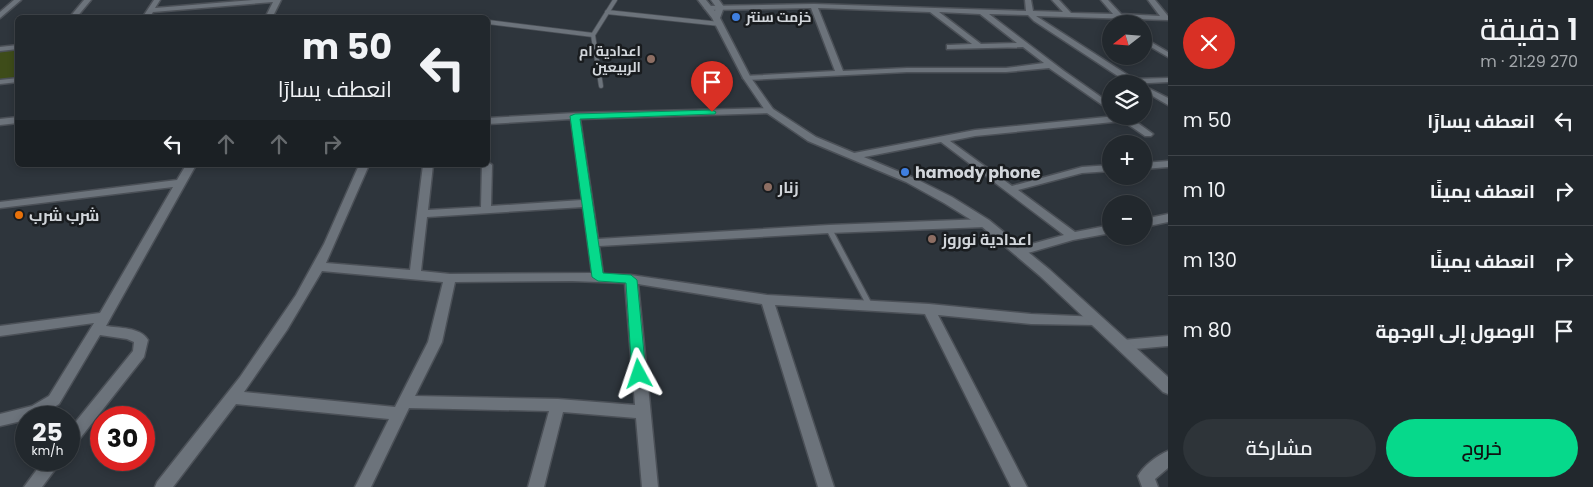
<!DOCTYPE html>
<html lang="ar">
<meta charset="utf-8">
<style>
body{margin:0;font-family:Poppins,Cairo,sans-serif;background:#2e3439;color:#f1f3f6;direction:rtl;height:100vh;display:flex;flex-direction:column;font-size:19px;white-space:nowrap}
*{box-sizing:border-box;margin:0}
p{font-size:16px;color:#a2a6aa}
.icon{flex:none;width:28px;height:28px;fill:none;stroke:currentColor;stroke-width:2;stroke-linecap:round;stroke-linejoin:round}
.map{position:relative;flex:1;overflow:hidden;direction:ltr}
.details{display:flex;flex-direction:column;background:#22282d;width:425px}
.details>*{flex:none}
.guide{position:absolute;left:15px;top:15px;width:475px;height:152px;border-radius:8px;box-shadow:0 2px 8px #0003,0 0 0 1px #3f4449;direction:rtl;background:#22282d;color:#f1f3f6;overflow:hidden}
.needle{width:32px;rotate:253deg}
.buttons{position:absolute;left:1102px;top:15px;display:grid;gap:10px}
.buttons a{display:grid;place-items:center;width:50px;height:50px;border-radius:50%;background:#22282d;box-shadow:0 2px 8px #0003,0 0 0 1px #3f4449;font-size:25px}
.speed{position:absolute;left:15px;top:406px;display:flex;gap:10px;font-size:25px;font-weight:700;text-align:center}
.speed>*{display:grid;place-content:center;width:65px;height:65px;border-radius:50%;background:#22282d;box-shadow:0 2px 8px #0003,0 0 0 1px #3f4449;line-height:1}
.speed small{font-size:12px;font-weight:400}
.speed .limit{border:8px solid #d22;background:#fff;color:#111}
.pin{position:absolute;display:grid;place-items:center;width:42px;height:42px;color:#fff;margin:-51px -21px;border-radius:50% 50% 50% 0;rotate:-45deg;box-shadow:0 0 5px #0007}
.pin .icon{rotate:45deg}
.me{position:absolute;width:55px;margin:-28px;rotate:355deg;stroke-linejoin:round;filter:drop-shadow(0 0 4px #0008)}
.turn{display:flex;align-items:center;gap:18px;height:105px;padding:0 15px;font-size:22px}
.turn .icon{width:65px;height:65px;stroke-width:2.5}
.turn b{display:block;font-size:35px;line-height:42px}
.lanes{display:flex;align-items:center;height:48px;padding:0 15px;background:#0003;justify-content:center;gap:25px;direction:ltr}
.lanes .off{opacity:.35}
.round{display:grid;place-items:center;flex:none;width:52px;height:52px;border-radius:26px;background:#2e3439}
.summary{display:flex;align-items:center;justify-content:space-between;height:85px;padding:0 15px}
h1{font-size:30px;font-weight:600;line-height:38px}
.action{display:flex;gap:10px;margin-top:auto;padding:10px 15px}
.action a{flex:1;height:58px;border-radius:30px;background:#06d98b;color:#111;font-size:20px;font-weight:600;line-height:58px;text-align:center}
.action a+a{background:#2e3439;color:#f1f3f6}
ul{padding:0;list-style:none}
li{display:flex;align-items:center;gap:15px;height:70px;padding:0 15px;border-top:1px solid #3f4449}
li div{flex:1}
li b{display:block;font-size:19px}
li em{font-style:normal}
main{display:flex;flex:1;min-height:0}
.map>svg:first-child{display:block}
.green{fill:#3e4c19}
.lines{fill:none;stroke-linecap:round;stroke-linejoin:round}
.service-far1-casing{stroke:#4b5057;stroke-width:5.5}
.service-casing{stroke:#4b5057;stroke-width:8}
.minor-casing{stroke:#4b5057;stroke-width:3}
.tertiary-casing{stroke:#4b5057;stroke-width:3}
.service-far1{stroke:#6c737b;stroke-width:4}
.service{stroke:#6c737b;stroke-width:5.5}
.minor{fill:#6c737b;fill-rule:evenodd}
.tertiary{fill:#6c737b;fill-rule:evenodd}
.route{fill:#06d98b;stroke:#048d5a}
.shop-dot{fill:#3f7fe0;stroke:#191c1f;stroke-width:2}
.education-dot{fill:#8d6e63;stroke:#191c1f;stroke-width:2}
.food-dot{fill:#e8710a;stroke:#191c1f;stroke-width:2}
.labels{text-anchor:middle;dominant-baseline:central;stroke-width:5;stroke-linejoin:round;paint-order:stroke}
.far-poi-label{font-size:14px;font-weight:bold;fill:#d2d6db;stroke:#191c1f;text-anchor:start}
.poi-label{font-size:16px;font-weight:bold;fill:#d2d6db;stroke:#191c1f;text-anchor:start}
</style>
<main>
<section class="details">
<div class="summary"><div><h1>1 دقيقة</h1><p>270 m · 21:29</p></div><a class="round" style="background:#d93025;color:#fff"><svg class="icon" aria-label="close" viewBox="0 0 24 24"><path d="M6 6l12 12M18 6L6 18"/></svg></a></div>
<ul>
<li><svg class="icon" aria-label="left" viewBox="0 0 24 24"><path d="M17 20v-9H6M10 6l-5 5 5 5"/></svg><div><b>انعطف يسارًا</b></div><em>50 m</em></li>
<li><svg class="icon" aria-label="right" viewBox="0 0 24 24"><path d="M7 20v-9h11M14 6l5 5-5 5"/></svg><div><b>انعطف يمينًا</b></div><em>10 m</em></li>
<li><svg class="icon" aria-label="right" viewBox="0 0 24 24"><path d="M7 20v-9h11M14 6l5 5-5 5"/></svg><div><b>انعطف يمينًا</b></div><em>130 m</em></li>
<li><svg class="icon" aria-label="arrive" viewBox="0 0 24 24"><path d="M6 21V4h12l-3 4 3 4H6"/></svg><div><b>الوصول إلى الوجهة</b></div><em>80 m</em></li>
</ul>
<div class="action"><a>خروج</a><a>مشاركة</a></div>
</section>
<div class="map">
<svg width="1168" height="487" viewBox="0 0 1168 487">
<rect width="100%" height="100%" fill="#2e353c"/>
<!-- green -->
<polygon class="green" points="17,47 17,77 15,81 0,82 0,49"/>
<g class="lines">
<defs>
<g id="service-far1">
<polyline points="607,12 720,24"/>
<polyline points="488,22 593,35"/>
<polyline points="601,86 593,35 615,0"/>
</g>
<polyline id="service" points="829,229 870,306"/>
<g id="minor">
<polygon points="14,0 21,0 0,18 0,12"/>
<polygon points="84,0 91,0 76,18 69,18"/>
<polygon points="154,0 160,0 155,8 253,0 281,0 272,18 265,18 273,2 153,12 149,18 142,18"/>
<path d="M1025 0H1031L1033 11 1063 12 1052 0H1059L1071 13 1113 14 1101 0H1108L1121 14 1160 16 1148 0H1155L1168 16V20L1036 16 1134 79 1168 78V82L1130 84 1034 21 1028 15 989 14 1064 71 1111 104V111L1049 68 1006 72H907L747 80 743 78 744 76 835 71 811 8 707 10 704 8 707 6 814 4 1026 11ZM818 8 930 12 972 44 950 45H947V49L1023 47 1044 63 1006 68H907L843 71ZM939 12 980 14 1017 43 981 44Z"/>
<polygon points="1144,38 1168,52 1168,57 1144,43"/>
<polygon points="18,45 18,49 0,51 0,47"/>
<polygon points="18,78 18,82 0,84 0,80"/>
<polygon points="1144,86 1168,98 1168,105 1144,91"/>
<path d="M770 108 773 109V113L580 119 598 239 829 225 985 219 990 223 985 227 829 233 599 246 603 274 631 275 767 295 929 304 1031 314 1099 317 1101 320 1099 323 1095 325 1031 324 938 315 1027 487H1011L925 314 775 305 834 487H818L762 304 638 284 658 487H642L636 418 563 412 544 487H528L549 411 409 408 371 487H355L389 419 236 404 173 487H155L157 482 240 377 296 295 324 244 359 165H369L326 263 410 270 423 165H433L428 210 481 207 482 165H488V162L492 165 491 206 582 200 571 119 488 124V118L575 113ZM583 207 592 273 450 274 421 271 427 217ZM322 271 443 282 428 342 395 407 244 392 287 330ZM572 281 625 283 635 405 558 399 415 396 442 342 455 282Z"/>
<polygon points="1116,116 1128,116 1153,134 1151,136 1145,136 1123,121 975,136 950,141 1012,186 1082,167 1111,165 1111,171 1082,173 1018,190 1075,232 1111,225 1111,233 1073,240 1021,255 1015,251 1017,248 1064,235 941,142 854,159 849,156 854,153 975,130"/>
<polygon points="18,117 18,123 0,125 0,119"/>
<polygon points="1168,161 1168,167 1144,169 1144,163"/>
<path d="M186 165H196L106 326C118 328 141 327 148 340L144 357 74 446 69 448V430L133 351 134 342 127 339 100 335 59 404 40 416 26 418V420L0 426V414L32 406 49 396 94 323 0 336V326L100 313 173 187 0 208V202L177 180Z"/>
<polygon points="1168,214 1168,222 1144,227 1144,219"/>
<polygon points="1168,336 1168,346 1123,350 1118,349 1116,345 1118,341 1123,340"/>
<path d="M1168 451V468L1155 479 1158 487H1142L1138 476C1143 466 1158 455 1168 451Z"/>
<polygon points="44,460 62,460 42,487 24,487"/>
</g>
<polygon id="tertiary" points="698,0 706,0 715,11 716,7 711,0 719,0 724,7 720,18 751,78 773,109 816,137 914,178 952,197 989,220 1050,270 1168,377 1168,394 1163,392 1040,276 981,226 944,203 906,182 808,141 767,113 743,78 712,18"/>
</defs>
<!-- service-far1 casing -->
<use href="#service-far1" class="service-far1-casing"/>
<!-- service casing -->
<use href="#service" class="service-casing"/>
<!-- minor casing -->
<use href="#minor" class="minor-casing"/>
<!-- tertiary casing -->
<use href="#tertiary" class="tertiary-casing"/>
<!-- service-far1 -->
<use href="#service-far1" class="service-far1"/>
<!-- service -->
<use href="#service" class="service"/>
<!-- minor -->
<use href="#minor" class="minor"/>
<!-- tertiary -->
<use href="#tertiary" class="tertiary"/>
</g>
<!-- route -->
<polygon class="route" points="712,110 716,112 715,114 580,119 603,273 631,275 637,280 646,374 644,378 639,380 634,378 632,374 626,283 598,281 592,277 570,116 575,114"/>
<!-- markers -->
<g class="shop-dot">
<circle cx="736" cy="17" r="5"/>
<circle cx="905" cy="172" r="5"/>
</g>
<g class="education-dot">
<circle cx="651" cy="59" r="5"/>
<circle cx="768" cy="187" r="5"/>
<circle cx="932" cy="239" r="5"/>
</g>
<circle class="food-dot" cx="19" cy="215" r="5"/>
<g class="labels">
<!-- far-poi labels -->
<g class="far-poi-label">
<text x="746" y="17">خزمت سنتر</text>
<text x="641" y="51" text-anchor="end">اعدادية ام<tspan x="641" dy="16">الربيعين</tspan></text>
</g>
<!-- poi labels -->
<g class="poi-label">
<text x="915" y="172">hamody phone</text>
<text x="778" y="187">زنار</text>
<text x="29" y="215">شرب شرب</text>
<text x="942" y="239">اعدادية نوروز</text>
</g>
</g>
</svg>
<div class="buttons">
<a><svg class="needle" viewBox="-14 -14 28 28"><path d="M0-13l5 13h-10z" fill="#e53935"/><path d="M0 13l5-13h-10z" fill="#a2a6aa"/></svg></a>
<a><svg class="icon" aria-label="layers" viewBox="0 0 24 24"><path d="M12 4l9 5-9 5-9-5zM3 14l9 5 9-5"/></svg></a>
<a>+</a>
<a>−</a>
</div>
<div class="speed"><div>25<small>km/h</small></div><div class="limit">30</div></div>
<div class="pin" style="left:712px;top:112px;background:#d93025"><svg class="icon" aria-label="arrive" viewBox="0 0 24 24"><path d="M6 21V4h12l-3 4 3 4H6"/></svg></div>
<svg class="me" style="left:639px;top:374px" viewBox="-20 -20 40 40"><path d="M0-17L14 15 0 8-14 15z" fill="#06d98b" stroke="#fff" stroke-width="4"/></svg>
<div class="guide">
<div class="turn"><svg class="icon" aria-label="left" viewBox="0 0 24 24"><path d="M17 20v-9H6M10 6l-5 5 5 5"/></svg><div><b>50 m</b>انعطف يسارًا</div></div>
<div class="lanes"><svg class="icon" aria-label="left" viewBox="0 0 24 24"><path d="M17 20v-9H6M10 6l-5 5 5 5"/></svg><svg class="icon off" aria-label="ahead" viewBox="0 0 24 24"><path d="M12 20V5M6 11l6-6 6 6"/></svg><svg class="icon off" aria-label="ahead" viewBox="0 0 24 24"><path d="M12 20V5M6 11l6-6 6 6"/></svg><svg class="icon off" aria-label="right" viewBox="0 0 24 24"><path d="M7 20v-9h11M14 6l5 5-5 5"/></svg></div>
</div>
</div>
</main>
